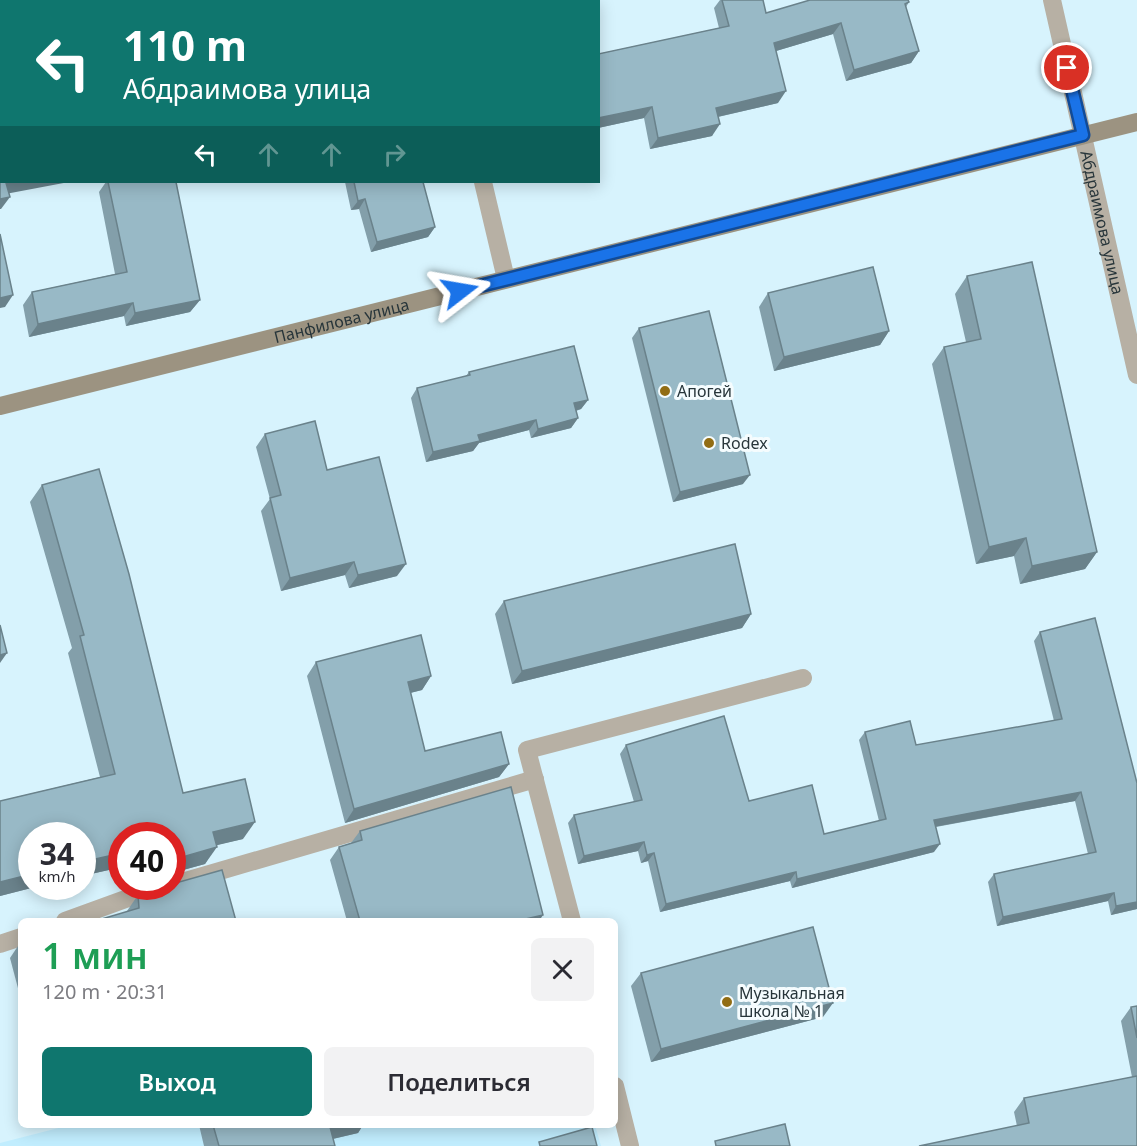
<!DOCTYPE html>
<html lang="ru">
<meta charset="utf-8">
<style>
body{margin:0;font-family:"Noto Sans",sans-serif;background:#f2f2f3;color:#2b2b33;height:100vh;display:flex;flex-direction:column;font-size:22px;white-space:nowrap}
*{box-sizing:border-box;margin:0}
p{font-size:20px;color:#7c7c81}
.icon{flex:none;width:33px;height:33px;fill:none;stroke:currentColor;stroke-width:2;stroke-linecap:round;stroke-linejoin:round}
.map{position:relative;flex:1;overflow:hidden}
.sheet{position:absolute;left:18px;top:918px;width:600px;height:210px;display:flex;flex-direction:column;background:#fff;border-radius:9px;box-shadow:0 3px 15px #0003}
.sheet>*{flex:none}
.hud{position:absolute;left:0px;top:0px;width:600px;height:183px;box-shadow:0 3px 15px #0003;background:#0f766e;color:#fff;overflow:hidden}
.speed{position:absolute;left:18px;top:822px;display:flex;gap:12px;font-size:30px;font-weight:700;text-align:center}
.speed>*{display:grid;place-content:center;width:78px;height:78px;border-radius:50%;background:#fff;box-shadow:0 3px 15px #0003;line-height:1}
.speed small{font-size:15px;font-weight:400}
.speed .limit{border:9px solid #d22;background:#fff;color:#111}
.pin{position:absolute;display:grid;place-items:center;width:51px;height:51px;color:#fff;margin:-26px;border:3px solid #fff;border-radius:50%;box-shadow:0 2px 6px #0007}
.me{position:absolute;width:66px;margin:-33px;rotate:76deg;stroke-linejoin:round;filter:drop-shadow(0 0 4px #0008)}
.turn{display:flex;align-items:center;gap:21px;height:126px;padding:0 24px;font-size:27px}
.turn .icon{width:78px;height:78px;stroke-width:2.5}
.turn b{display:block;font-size:42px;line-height:51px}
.lanes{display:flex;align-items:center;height:57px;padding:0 24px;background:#0003;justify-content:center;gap:30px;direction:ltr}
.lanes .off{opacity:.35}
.round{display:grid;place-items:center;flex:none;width:63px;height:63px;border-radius:9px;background:#f2f2f3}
.head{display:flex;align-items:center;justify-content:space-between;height:102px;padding:0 24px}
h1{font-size:36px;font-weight:600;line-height:45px;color:#1e9e55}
.primary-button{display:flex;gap:12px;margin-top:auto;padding:12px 24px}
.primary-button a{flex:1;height:69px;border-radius:9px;background:#0f766e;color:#fff;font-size:24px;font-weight:600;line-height:69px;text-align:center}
.primary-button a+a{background:#f2f2f3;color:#2b2b33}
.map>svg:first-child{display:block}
.built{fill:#c1edfe}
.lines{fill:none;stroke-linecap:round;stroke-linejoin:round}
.lane{stroke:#b7b0a4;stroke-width:18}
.street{stroke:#b7b0a4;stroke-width:18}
.secondary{stroke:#9c9381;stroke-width:18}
.wall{fill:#839faa}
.shaded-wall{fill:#6a828b}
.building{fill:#98b9c6;stroke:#6a828b;stroke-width:1.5}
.route-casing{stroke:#114b97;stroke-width:15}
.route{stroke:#1a73e8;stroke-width:10}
.poi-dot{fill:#926d14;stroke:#f5fcfe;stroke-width:2}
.labels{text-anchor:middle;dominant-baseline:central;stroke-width:6;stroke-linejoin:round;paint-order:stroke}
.street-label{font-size:16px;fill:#27353a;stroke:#f5fcfe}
.poi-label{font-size:16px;fill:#27353a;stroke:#f5fcfe;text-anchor:start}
</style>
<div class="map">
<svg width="1137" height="1146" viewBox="0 0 1137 1146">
<rect width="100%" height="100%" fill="#d7f3fd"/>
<!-- built -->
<polygon class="built" points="70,1125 595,1125 601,1146 0,1146 0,1143"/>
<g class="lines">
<!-- lane -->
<g class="lane">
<polyline points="172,885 535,779"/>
<polyline points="65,921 131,897 159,889"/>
<polyline points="0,944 21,937"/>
</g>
<!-- street -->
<g class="street">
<polyline points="440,0 440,2"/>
<path id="s1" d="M1052 0 1137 375"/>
<polyline points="483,182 506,279"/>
<polyline points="572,921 527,750 803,678"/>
<polyline points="615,1086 630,1146"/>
</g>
<!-- secondary -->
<path class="secondary" id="s2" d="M0 406 1137 122"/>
</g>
<!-- wall -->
<g class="wall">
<rect x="317" y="0" width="66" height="2"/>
<polygon points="477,0 545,0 545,2 478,2"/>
<polygon points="720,0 763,0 766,13 909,2 906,7 919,51 911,63 846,81 833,34 776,51 778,103 718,117 712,136 650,149 644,118 598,128 598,54 719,28 714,8"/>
<polygon points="106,182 176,182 200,300 190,312 126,326 124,316 29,337 23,305 32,292 115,274 99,192"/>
<polygon points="345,182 423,182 435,227 428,237 371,252 359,209 351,210"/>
<polygon points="967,276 1097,552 1085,569 1020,584 1014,556 976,564 932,364 944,347 966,342 955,294"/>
<polygon points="768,293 889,331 880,345 774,371 759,307"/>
<polygon points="639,328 743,484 673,502 632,338"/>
<polygon points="469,372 588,400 581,409 576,411 578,418 571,428 531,438 529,430 479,443 473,451 426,462 411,398 417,388 466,376"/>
<polygon points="265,434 327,470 397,576 349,588 345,575 281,591 261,511 270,499 256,447"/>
<polygon points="42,485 183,793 243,839 216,845 205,864 172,873 172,836 122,836 122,867 82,876 82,836 39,886 0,896 0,801 100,777 68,653 72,648 30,502"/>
<polygon points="504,601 751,614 742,628 512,684 495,614"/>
<polygon points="1040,632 1137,783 1137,909 1111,915 1108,901 997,926 988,882 994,874 1088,854 1075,801 936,827 934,852 792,888 790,881 660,912 648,861 641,863 638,851 578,864 568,823 574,815 634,802 620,754 626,745 824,834 879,821 859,740 865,732 916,745 1054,721 1034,641"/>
<polygon points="316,662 431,676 422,690 410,693 425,751 509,764 499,777 345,823 307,676"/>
<polygon points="360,831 539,921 347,921 330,860 339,847 351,843"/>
<polygon points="138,895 236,921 127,912 127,911"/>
<polygon points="20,943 21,991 19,992 10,958"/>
<polygon points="641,973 823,1017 651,1062 631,986"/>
<polygon points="1137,1006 1137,1146 1017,1126 1014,1112 1024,1098 1132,1077 1121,1021 1131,1007"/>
<polygon points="199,1125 363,1125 358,1133 333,1139 335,1146 204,1146"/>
</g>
<!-- shaded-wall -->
<g class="shaded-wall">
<polygon points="841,23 833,34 766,54 774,43"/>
<polygon points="919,51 911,63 846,81 854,70"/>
<polygon points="786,91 778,103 708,119 716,108"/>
<polygon points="652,107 644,118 598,128 598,118"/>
<polygon points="720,124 712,136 650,149 658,138"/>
<polygon points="15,182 69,182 0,195 6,183"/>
<polygon points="10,197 1,209 0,209 0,199"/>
<polygon points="365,199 359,209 351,210 358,201"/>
<polygon points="435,227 428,237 371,252 377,242"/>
<polygon points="13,295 5,307 0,308 0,298"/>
<polygon points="200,300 190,312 126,326 135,313"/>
<polygon points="133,303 124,316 29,337 38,324"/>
<polygon points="889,331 880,345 774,371 784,357"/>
<polygon points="588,400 581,409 567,413 574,403"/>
<polygon points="578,418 571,428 531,438 538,429"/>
<polygon points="536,420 529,430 479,443 473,451 426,462 433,452 478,435"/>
<polygon points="750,475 743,484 673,502 680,492"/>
<polygon points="1026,538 1014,556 976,564 989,547"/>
<polygon points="1097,552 1085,569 1020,584 1032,566"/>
<polygon points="354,562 345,575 281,591 290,578"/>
<polygon points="406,564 397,576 349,588 358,575"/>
<polygon points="751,614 742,628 512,684 522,671"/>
<polygon points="7,653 0,663 0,655"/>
<polygon points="431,676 422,690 398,696 408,682"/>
<polygon points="509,764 499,777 345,823 354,809"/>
<polygon points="1081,792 1075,801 928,828 934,820"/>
<polygon points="255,822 243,839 201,849 213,832"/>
<polygon points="644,842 638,851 578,864 584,856"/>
<polygon points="940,844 934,852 792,888 797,879"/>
<polygon points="217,847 205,864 172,873 172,860"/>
<polygon points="122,853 122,867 82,876 82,862"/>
<polygon points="654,853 648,861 641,863 647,855"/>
<polygon points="796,872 790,881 660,912 666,904"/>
<polygon points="32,874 32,886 39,886 0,896 0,882"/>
<polygon points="1114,893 1108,901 997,926 1003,917"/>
<polygon points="1137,902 1137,909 1111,915 1116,906"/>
<polygon points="543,915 539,921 517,921"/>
<polygon points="833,1003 823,1017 651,1062 661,1049"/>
<polygon points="336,1125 363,1125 358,1133 319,1142 330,1127"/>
</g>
<!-- building -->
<g class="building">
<rect x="326" y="0" width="57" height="2"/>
<rect x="488" y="0" width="57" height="2"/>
<polygon points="722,0 763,0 766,13 810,0 908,0 909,2 905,4 919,51 854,70 841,23 774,43 786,91 716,108 720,124 658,138 652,107 598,118 598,54 729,26"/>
<polygon points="0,75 2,75 2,182 15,182 6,183 10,197 0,199"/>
<polygon points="108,182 176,182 200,300 135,313 133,303 38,324 32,292 127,272"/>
<polygon points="354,182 423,182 435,227 377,242 365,199 358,201"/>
<polygon points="0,234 13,295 0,298"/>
<polygon points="1032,262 1097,552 1032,566 1026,538 989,547 944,347 981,339 967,276"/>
<polygon points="873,267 889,331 784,357 768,293"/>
<polygon points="709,311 750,475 680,492 639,328"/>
<polygon points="574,346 588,400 574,403 578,418 538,429 536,420 478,435 480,441 433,452 417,388 470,375 469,372"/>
<polygon points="315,421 327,470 379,457 406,564 358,575 354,562 290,578 270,498 281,495 265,434"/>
<polygon points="99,469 129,574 183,793 245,779 255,822 213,832 217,847 172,860 172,836 122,836 122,853 82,862 82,836 32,836 32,874 0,882 0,801 115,774 80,636 84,635 42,485"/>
<polygon points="735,544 751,614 522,671 504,601"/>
<polygon points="1095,618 1137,783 1137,902 1116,906 1114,893 1003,917 994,874 1096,852 1081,792 934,820 940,844 797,879 796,872 666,904 654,853 647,855 644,842 584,856 574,815 642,800 626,745 724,716 749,801 812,785 824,834 886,819 865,732 910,721 916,745 1062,719 1040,632"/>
<polygon points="0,625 7,653 0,655"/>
<polygon points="421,635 431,676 408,682 425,751 501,732 509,764 354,809 316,662"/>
<polygon points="511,787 543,915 517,921 360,921 339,847 362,840 360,831"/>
<polygon points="222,870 236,921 95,921 139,908 138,895 164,886 172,886 172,884"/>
<polygon points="813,927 833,1003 661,1049 641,973"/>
<polygon points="1137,1006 1137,1038 1131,1007"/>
<polygon points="1137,1076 1137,1146 919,1146 1029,1123 1024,1098"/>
<polygon points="785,1124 790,1146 716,1146 715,1141"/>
<polygon points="213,1125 336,1125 330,1127 335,1146 219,1146"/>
<polygon points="592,1127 597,1146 540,1146 539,1142"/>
</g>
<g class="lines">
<defs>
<polyline id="route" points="460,291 1083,135 1067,68"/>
</defs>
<!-- route casing -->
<use href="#route" class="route-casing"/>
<!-- route -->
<use href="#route" class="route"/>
</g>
<!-- markers -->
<g class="poi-dot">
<circle cx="665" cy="391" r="6"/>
<circle cx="709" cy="443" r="6"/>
<circle cx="727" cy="1002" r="6"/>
</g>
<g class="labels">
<!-- street labels -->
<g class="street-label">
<text stroke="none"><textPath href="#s1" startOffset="228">Абдраимова улица</textPath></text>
<text stroke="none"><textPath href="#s2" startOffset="352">Панфилова улица</textPath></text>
</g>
<!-- poi labels -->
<g class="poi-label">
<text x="677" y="391">Апогей</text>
<text x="721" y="443">Rodex</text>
<text x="739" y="993">Музыкальная<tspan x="739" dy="18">школа № 1</tspan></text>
</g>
</g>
</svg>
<div class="speed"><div>34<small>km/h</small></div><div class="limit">40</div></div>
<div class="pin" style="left:1067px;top:68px;background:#d93025"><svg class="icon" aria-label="arrive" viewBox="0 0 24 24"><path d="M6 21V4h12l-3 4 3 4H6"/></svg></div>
<svg class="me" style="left:460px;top:291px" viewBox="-20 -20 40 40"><path d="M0-17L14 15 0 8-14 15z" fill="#1a73e8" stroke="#fff" stroke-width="4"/></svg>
<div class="hud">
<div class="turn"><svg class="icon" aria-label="left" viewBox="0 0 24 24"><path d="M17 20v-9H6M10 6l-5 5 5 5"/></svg><div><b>110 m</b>Абдраимова улица</div></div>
<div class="lanes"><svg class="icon" aria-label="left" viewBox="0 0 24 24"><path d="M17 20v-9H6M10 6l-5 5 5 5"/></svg><svg class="icon off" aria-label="ahead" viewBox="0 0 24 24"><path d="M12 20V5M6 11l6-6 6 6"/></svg><svg class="icon off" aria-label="ahead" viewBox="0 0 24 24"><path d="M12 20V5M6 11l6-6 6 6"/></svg><svg class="icon off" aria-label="right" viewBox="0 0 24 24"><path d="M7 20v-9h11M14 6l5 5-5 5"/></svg></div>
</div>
<section class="sheet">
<div class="head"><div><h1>1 мин</h1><p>120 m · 20:31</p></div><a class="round"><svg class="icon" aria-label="close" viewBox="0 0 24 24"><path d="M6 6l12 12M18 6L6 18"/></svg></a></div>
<div class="primary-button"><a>Выход</a><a>Поделиться</a></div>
</section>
</div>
